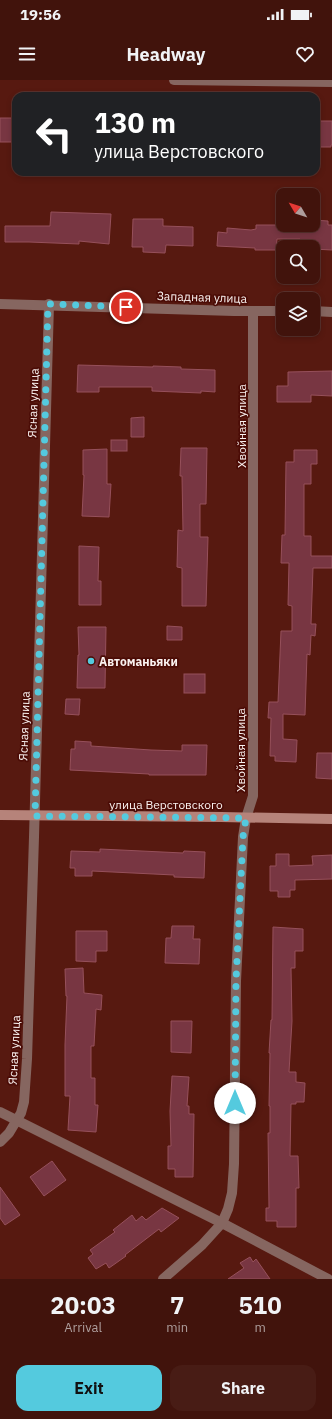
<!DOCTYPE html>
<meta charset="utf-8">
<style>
body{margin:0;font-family:"IBM Plex Sans",sans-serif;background:#481c15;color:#f1f3f6;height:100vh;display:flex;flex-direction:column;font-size:15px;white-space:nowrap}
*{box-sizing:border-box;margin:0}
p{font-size:13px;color:#ae9e9d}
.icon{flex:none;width:22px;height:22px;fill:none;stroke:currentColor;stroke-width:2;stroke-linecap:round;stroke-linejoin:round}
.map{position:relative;height:1199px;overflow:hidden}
.details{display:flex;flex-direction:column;background:#41130c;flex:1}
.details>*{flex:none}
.top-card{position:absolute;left:12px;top:12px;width:308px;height:84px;border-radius:12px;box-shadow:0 2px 6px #0003,0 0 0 1px #5a322d;background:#202124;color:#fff;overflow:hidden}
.needle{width:26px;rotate:309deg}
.buttons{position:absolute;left:276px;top:108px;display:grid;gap:8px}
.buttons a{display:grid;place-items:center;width:44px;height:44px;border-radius:8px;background:#41130c;box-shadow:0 2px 6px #0003,0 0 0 1px #5a322d;font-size:20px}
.pin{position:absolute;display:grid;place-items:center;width:34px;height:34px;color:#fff;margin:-17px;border:2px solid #fff;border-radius:50%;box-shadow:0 1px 4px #0007}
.me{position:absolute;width:44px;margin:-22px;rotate:0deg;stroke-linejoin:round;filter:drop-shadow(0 0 3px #0008)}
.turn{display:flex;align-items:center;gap:14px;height:84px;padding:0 16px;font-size:18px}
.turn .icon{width:52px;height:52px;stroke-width:2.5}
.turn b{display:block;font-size:28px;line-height:34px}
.eta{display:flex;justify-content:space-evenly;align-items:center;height:68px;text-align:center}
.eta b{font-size:24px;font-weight:700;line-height:28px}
.action{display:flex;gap:8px;margin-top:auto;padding:8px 16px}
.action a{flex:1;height:46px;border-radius:12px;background:#54cade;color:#111;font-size:16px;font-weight:700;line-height:46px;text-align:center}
.action a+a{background:#481c15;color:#f1f3f6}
.status{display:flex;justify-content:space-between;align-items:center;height:28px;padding:0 20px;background:#41130c;direction:ltr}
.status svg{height:11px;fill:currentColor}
header{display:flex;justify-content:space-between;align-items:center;height:52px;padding:0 16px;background:#41130c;font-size:18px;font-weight:700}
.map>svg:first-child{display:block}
.building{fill:#783642;stroke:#96505b}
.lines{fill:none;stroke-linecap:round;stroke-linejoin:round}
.street{stroke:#866660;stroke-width:10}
.secondary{stroke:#b6837a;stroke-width:10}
.route{stroke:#54cade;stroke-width:7;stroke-dasharray:0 12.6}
.poi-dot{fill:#54cade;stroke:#4b0c06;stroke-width:1.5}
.labels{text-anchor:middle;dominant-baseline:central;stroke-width:3.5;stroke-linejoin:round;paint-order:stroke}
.street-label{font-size:12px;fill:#faf2f0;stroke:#4b0c06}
.poi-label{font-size:12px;font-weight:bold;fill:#faf2f0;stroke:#4b0c06;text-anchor:start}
</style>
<div class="status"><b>19:56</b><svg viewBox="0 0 49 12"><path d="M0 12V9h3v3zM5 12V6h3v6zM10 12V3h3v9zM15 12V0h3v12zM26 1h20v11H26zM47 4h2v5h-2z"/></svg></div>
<header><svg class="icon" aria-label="menu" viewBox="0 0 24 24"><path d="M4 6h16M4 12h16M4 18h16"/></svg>Headway<svg class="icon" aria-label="heart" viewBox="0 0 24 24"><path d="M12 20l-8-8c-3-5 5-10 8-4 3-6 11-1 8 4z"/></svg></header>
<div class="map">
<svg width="332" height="1199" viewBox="0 0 332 1199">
<rect width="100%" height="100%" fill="#571910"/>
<!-- building -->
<g class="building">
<rect x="0" y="38" width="16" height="24"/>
<polygon points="316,41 332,41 332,65 331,65 331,67 316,67"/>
<polygon points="51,132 111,134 109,164 79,161 79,164 29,162 5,162 5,146 50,146"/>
<polygon points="133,139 163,139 163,146 193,147 193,166 166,165 165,173 143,172 143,167 132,167"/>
<polygon points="313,140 328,141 328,145 332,145 332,170 313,169 311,166 299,165 300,159 277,159 276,170 255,170 255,168 217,166 218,152 227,153 227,148 251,150 256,149 256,145 313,145"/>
<polygon points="78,285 153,287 153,286 181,287 181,289 215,290 215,312 201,311 201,313 152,311 152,307 99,307 99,312 77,312"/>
<polygon points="332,291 332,316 311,315 311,322 277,322 277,306 288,306 288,292"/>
<polygon points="144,337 144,357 131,357 131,338"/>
<rect x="111" y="360" width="16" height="11"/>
<polygon points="181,368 207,368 206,424 200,424 200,457 208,457 206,526 182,526 182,488 177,487 178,450 183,451 182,396 180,396"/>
<polygon points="107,369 107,404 111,404 109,437 82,436 84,395 83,395 83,370"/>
<polygon points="294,370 317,370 317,384 311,384 311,404 304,404 304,456 311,456 311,476 332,476 332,488 313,488 311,544 316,544 315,556 311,555 310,575 307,574 305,635 283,634 283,659 297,660 296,682 275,681 275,676 270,676 271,638 268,638 269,622 278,622 281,551 292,551 292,526 288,525 289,483 281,483 282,455 285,455 286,382 294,382"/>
<polygon points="79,466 99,467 98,501 101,501 101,525 79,525"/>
<polygon points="167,546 182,547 182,560 167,560"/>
<polygon points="78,547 106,547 105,608 77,608 78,575 79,575"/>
<rect x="184" y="594" width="21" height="19"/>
<polygon points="66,619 80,619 79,635 65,634"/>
<polygon points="75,661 91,662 91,666 151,670 182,671 182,665 207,665 206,695 149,695 149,694 70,690 71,669 75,669"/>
<polygon points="317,673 332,673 332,699 316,698"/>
<polygon points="100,769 183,773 184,771 205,772 204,798 174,797 174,795 92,791 92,796 75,796 75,788 70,788 71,771 100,772"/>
<polygon points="276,774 289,774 289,786 313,785 312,776 332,775 332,799 295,800 295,810 290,810 290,817 278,817 278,811 270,811 270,786 276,786"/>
<polygon points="172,846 194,846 193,859 200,859 199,884 165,883 166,858 171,858"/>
<polygon points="273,847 303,849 303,871 295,871 295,888 291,888 292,941 289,992 296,992 296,1002 305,1003 304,1022 296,1022 296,1024 291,1024 290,1076 298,1076 299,1108 296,1108 296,1147 277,1147 277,1141 266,1141 266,1128 269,1128 268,1053 270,1053 270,1026 269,1026 270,973 269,973 271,940 272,940"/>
<polygon points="76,851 107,851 107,871 96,871 96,882 76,881"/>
<polygon points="83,888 84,913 102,915 101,930 96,929 94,966 91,966 91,998 95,998 95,1025 98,1025 96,1052 68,1050 70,1016 65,1016 65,965 67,916 66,916 65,889"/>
<polygon points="171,941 192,941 191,973 171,972"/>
<polygon points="172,996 189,997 187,1026 189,1026 189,1034 194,1034 193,1097 175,1097 175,1089 168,1089 168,1066 171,1066 170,1031"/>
<polygon points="52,1081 66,1100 44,1116 30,1097"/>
<polygon points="0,1107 20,1135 5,1145 0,1138"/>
<polygon points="162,1128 179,1138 161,1152 159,1149 125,1175 126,1176 109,1188 106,1183 96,1189 88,1178 93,1174 90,1170 115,1152 113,1150 132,1135 136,1141 142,1136 146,1140"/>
<polygon points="250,1177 253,1182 256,1179 270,1199 228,1199 244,1188 240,1183"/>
</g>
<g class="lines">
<!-- street -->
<g class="street">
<polyline points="174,0 332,2"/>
<polyline points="0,224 234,231 283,231"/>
<polyline points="313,231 332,232"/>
<polyline points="0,1032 222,1143 328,1199"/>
<polyline points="0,1062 9,1053 21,1033 24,1022 27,979 34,757 49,224"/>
<polyline points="163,1199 202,1165 222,1143 228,1129 232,1113 234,1084 236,901 243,757 246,738 253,716 253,231"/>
</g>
<!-- secondary -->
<polyline class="secondary" points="0,735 221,737 332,739"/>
</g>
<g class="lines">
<!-- route -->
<polyline class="route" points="126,227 48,224 35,736 246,738 243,757 236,901 235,1023"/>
</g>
<!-- markers -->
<circle class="poi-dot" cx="91" cy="581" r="4"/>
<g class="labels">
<!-- street labels -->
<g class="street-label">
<text transform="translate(202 217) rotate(2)">Западная улица</text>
<text transform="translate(33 323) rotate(-88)">Ясная улица</text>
<text transform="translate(241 346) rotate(-90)">Хвойная улица</text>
<text transform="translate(24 646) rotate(-88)">Ясная улица</text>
<text transform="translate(240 670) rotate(-90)">Хвойная улица</text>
<text x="166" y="724">улица Верстовского</text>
<text transform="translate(14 970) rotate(-87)">Ясная улица</text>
</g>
<!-- poi labels -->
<g class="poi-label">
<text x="99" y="581">Автоманьяки</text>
</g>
</g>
</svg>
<div class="buttons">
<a><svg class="needle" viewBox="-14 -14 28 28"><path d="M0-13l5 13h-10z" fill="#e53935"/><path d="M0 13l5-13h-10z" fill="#ae9e9d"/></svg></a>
<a><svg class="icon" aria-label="search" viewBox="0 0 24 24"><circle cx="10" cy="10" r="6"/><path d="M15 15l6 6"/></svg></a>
<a><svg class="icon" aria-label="layers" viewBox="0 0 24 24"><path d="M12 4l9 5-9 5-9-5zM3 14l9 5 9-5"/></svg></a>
</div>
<div class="pin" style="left:126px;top:227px;background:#d93025"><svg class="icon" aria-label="arrive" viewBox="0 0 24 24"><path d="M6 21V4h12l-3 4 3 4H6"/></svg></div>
<svg class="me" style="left:235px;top:1023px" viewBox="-20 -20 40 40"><circle r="19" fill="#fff"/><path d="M0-13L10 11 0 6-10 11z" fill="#54cade"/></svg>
<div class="top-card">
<div class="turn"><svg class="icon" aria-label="left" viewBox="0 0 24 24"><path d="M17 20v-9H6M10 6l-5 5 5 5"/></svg><div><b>130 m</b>улица Верстовского</div></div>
</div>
</div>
<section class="details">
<div class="eta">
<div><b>20:03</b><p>Arrival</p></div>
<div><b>7</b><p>min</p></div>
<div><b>510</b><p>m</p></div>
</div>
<div class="action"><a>Exit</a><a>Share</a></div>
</section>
